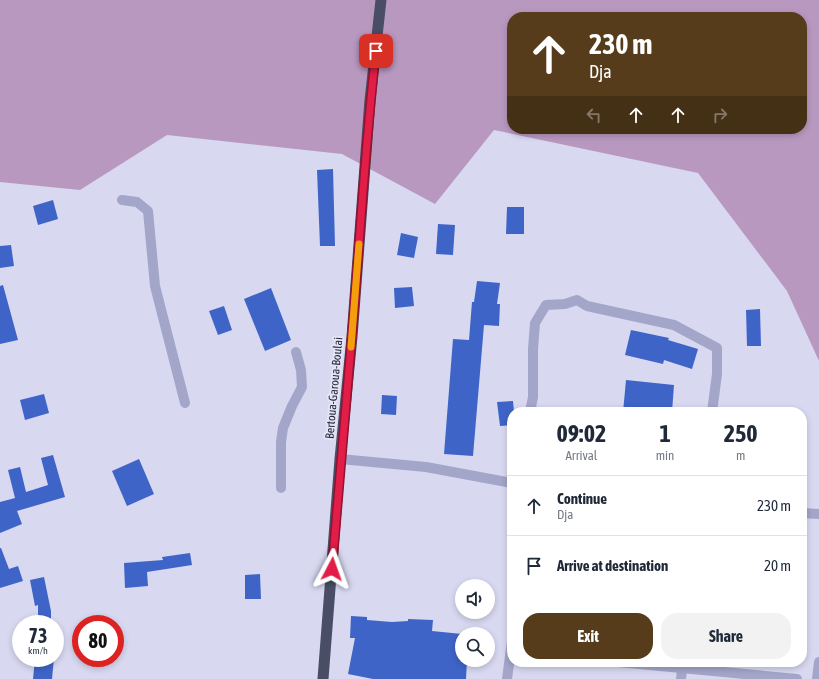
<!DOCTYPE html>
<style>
body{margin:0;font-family:"Asap Condensed",sans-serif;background:#f2f2f3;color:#1f2937;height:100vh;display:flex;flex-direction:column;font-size:15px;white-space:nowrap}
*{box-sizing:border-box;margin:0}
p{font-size:13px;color:#747a83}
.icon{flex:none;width:22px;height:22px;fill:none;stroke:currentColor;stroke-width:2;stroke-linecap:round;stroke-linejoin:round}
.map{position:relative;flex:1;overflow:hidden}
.panel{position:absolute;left:507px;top:407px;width:300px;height:260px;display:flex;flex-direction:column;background:#fff;border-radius:16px;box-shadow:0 2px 6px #0003}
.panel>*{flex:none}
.hud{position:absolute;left:507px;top:12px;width:300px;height:122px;border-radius:16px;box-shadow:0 2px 6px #0003;background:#563c1b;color:#fff;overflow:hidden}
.tools{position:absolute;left:455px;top:579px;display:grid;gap:8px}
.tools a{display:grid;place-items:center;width:40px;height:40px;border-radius:50%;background:#fff;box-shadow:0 2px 6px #0003;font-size:20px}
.speed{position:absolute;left:12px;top:615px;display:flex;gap:8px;font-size:20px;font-weight:700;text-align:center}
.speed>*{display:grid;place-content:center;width:52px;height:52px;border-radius:50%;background:#fff;box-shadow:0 2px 6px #0003;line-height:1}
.speed small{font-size:10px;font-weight:400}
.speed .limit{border:6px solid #d22;background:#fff;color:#111}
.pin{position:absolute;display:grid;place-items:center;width:34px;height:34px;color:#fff;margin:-17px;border-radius:8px;box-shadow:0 2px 6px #0006}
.me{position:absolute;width:44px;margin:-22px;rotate:4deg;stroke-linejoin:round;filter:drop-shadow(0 0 3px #0008)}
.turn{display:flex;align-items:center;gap:14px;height:84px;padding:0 16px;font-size:18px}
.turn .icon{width:52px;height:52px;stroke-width:2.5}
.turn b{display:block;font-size:28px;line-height:34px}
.lanes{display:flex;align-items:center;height:38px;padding:0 16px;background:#0003;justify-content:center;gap:20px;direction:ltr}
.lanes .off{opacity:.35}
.eta{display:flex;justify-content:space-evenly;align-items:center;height:68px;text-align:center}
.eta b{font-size:24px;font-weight:700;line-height:28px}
.button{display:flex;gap:8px;margin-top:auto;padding:8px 16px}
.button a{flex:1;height:46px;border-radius:16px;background:#563c1b;color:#fff;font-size:16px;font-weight:700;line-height:46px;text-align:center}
.button a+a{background:#f2f2f3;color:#1f2937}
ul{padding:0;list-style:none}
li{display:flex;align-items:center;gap:12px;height:60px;padding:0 16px;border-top:1px solid #e0e1e3}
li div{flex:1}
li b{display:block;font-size:15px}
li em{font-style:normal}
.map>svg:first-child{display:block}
.green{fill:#b998c0;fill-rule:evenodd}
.building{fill:#3f64c8}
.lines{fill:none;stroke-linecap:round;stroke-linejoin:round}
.minor{stroke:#a4a6c9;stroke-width:10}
.trunk{stroke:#494e66;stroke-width:11}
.route-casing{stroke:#92132f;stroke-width:10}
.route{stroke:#e11d48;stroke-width:7}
.slow{stroke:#f59e0b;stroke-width:7}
.labels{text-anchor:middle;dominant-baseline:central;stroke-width:4;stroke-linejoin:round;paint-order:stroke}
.street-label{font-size:12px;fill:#262834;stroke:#e4e4f9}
</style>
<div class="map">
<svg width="819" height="679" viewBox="0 0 819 679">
<rect width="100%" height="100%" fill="#d8d8f1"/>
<!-- green -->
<path class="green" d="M0 0H819V361L787 291 698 173 494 130 435 204 342 154 167 135 80 190 0 182ZM512 17H802V129H512Z"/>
<!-- building -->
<g class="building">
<polygon points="333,169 335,246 320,246 317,170"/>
<polygon points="53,200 58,219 38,225 33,206"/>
<polygon points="507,207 524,207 524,234 506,234"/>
<polygon points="438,224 455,225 453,255 436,254"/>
<polygon points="401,233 418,237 414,258 397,255"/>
<polygon points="11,245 14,266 0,268 0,246"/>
<polygon points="477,281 500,283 497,304 500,304 499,326 484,325 473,456 444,454 453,339 469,340 472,302 474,302"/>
<polygon points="3,285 18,340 0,344 0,286"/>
<polygon points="412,287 414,306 395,308 394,288"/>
<polygon points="271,288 291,340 265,351 244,299"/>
<polygon points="224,306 232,330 218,335 209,311"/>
<polygon points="760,309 761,346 747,346 746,310"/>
<polygon points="631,330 669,338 668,340 698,349 692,369 664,360 663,364 625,355"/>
<polygon points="626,380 674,385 672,412 623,412"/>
<polygon points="44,394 49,413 25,420 20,400"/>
<polygon points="382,395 397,396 396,415 381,414"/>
<polygon points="513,401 514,412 512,412 512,425 500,426 497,402"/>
<polygon points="53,455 65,497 17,511 22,524 0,533 0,502 15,498 8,470 20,467 26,492 48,485 41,458"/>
<polygon points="139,459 154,494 127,506 112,471"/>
<polygon points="0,548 1,548 9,569 18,566 23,581 0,588"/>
<polygon points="190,553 192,565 147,572 148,586 125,588 124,563 163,560 162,557"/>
<polygon points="260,574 261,599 245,599 245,575"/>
<polygon points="44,577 51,611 51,624 38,624 38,605 35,606 30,580"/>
<polygon points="351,616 367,617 367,620 392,622 408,621 408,619 433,620 432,631 462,634 462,660 467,660 466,679 373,679 348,674 355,638 350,638"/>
<polygon points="35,658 54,658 52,679 33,679"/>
</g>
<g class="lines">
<!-- minor -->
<g class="minor">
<polyline points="122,200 137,202 148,211 155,286 185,403"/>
<polyline points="530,412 533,397 533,349 535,323 546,305 565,304 577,300 587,306 674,325 717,348 717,374 712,412"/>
<polyline points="340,459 426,467 512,483"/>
<polyline points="281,488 281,442 283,428 292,406 302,387 301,370 296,352"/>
<polyline points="802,513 819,514"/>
<polyline points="618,662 797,679"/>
<polyline points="507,679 512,641"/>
<polyline points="681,679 683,662"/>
<polyline points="817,679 819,662"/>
</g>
<!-- trunk -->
<polyline class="trunk" points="323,679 340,459 352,337 370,100 381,0"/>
</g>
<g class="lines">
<defs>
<path id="route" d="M332 569C338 491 346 412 352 334 360 240 365 145 376 51"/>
</defs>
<!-- route casing -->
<use href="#route" class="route-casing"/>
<!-- route -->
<use href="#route" class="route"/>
<!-- slow -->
<polyline class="slow" points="351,347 359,244"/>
</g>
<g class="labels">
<!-- street labels -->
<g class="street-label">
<text transform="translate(334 388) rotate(-85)">Bertoua-Garoua-Boulai</text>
</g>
</g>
</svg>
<div class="tools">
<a><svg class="icon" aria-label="sound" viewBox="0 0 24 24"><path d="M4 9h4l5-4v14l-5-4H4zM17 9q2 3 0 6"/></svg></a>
<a><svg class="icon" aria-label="search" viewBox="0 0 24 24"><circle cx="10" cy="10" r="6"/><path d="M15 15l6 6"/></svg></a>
</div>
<div class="speed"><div>73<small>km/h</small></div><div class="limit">80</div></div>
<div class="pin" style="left:376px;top:51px;background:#d93025"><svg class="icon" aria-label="arrive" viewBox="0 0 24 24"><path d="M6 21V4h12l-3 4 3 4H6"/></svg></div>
<svg class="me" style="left:332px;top:569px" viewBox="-20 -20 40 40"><path d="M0-17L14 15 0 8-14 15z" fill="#e11d48" stroke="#fff" stroke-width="4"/></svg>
<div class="hud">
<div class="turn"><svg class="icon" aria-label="ahead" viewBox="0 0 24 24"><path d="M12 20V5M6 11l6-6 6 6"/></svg><div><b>230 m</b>Dja</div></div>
<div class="lanes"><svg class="icon off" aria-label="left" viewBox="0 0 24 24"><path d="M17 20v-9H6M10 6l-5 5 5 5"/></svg><svg class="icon" aria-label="ahead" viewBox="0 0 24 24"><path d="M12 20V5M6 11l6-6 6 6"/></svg><svg class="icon" aria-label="ahead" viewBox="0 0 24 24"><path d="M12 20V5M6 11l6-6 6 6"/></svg><svg class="icon off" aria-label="right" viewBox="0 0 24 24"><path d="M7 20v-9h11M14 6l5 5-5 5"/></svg></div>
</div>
<section class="panel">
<div class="eta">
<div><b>09:02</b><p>Arrival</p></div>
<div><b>1</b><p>min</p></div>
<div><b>250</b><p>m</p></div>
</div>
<ul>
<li><svg class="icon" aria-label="ahead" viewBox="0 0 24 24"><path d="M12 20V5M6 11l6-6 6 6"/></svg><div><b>Continue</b><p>Dja</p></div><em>230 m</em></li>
<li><svg class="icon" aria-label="arrive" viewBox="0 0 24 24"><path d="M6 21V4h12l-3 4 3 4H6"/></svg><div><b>Arrive at destination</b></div><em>20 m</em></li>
</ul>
<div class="button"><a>Exit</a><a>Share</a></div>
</section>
</div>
